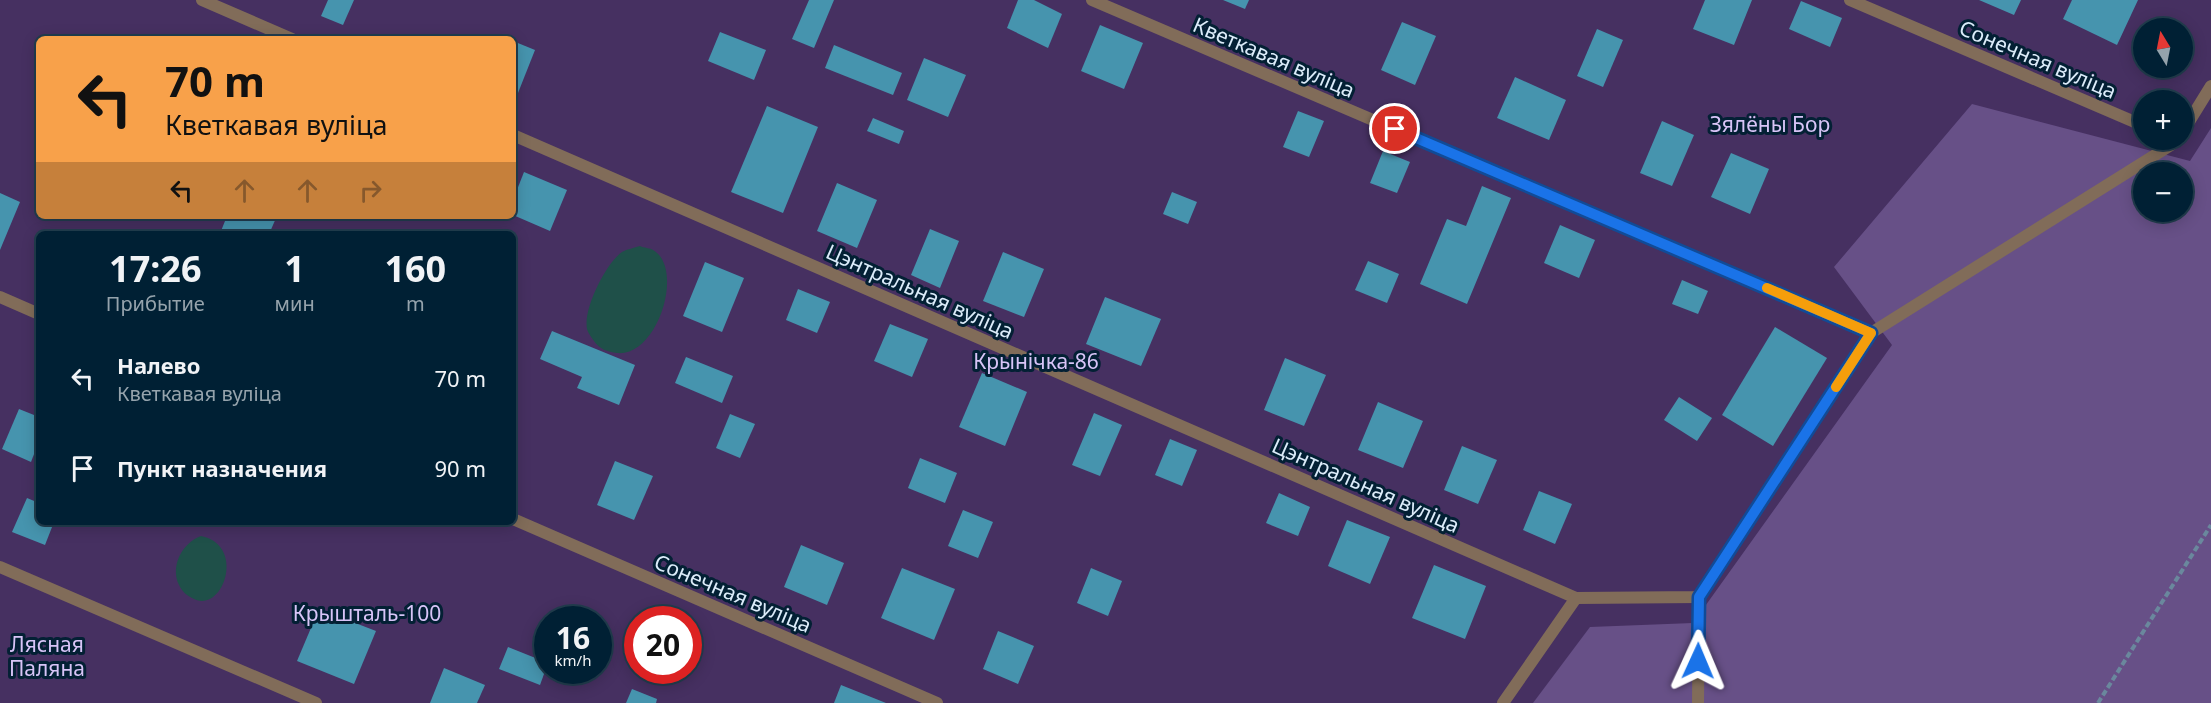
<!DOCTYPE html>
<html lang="ru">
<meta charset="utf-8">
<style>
body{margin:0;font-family:"Noto Sans",sans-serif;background:#0e2d40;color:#f1f3f6;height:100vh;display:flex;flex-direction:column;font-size:22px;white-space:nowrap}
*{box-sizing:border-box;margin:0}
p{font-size:20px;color:#95a3ac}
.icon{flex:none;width:33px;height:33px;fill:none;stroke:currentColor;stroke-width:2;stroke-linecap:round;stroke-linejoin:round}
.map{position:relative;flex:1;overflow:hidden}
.sheet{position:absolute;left:36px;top:231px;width:480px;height:294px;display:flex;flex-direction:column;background:#002034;border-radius:9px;box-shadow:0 3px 15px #0003,0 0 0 2px #223e4f}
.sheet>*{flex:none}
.hud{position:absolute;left:36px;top:36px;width:480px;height:183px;border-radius:9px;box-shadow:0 3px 15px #0003,0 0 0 2px #223e4f;background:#f8a14a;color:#111;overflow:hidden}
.needle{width:39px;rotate:350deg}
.buttons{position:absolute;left:2133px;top:18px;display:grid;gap:12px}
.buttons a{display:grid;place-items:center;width:60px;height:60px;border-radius:50%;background:#002034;box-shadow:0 3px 15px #0003,0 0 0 2px #223e4f;font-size:30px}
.speed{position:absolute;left:534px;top:606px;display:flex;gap:12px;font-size:30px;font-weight:700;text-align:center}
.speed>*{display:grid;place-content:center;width:78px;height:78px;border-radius:50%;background:#002034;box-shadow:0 3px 15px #0003,0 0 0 2px #223e4f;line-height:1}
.speed small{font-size:15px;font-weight:400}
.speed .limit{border:9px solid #d22;background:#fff;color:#111}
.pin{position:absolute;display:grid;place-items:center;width:51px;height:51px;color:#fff;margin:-26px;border:3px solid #fff;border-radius:50%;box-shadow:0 2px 6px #0007}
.me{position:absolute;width:66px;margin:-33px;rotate:1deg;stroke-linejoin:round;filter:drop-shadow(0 0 4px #0008)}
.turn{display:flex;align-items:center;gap:21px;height:126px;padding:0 30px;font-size:27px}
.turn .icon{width:78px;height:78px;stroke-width:2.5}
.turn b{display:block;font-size:42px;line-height:51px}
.lanes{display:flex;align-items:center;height:57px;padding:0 30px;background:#0003;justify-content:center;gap:30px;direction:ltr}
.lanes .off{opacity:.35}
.eta{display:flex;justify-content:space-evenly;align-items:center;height:102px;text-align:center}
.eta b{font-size:36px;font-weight:700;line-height:42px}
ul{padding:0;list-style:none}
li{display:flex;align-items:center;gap:18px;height:90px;padding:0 30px}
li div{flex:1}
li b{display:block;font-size:22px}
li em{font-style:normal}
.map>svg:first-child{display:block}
.green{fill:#463061;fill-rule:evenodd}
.forest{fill:#675087;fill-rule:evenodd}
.water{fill:#1f5049}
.building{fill:#4694ae}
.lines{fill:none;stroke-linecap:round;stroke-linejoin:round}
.path{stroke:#6a889d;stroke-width:4;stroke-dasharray:6 3;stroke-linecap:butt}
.lane{stroke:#816c59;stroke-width:12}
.route-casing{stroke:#114b97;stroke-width:15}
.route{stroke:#1a73e8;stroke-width:10}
.slow{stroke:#f59e0b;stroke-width:10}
.labels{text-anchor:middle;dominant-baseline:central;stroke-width:6;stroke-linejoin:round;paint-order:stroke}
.street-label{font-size:21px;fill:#dcecfa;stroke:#032034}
.park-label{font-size:21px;fill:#d8c4f7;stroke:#032034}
</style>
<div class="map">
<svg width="2211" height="703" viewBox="0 0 2211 703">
<rect width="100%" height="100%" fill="#002a46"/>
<!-- green -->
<path class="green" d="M0 0H2211V703H0ZM2144 28H2182V68H2144ZM39 39H513V216H39ZM2144 100H2182V140H2144ZM2144 172H2182V212H2144ZM39 234H513V522H39ZM548 620H598V670H548ZM638 620H688V670H638Z"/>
<!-- forest -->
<path class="forest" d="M1972 104 2190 161 2211 128V703H1533L1590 627 1693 623 1892 345 1834 267ZM2144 172H2182V212H2144Z"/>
<!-- water -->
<g class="water">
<path d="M640 246C644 248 650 248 653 250 685 268 658 357 617 353 608 352 599 349 594 341 592 338 588 333 587 329 583 309 606 263 622 252 627 249 634 248 640 246Z"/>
<path d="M201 536C247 545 223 616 192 598 186 595 182 591 179 585 170 566 182 543 201 536Z"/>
</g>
<!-- building -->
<g class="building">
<polygon points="328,0 354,0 343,25 321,16"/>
<polygon points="809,0 834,0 814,48 792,39"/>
<polygon points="1018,0 1034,0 1062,14 1048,48 1007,28"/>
<polygon points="1223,0 1249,0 1245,9"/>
<polygon points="1705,0 1752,0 1734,45 1693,29"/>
<polygon points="1979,0 2021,0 2014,15"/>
<polygon points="2072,0 2138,0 2117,45 2063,19"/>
<polygon points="1801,1 1842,18 1830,47 1789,29"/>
<polygon points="1402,22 1436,36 1415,85 1381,70"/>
<polygon points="1100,25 1143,43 1124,89 1081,71"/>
<polygon points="1597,29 1623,40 1603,87 1577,76"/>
<polygon points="720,32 766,50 754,80 708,61"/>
<polygon points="513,41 535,50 516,98 513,96"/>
<polygon points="834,45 902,73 893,95 825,68"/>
<polygon points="924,58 966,75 948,117 907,100"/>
<polygon points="1515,77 1566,100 1549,140 1497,118"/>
<polygon points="767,106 818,127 783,213 731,192"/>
<polygon points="1298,111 1324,121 1309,157 1283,147"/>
<polygon points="873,118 904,131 899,144 867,131"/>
<polygon points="1662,121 1694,135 1672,186 1640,173"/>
<polygon points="1383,151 1410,162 1397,193 1370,183"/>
<polygon points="1731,153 1769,169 1750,214 1711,197"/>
<polygon points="524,172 567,190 550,231 513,215 513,200"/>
<polygon points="837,183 877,200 857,248 817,231"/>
<polygon points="1482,186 1511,198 1467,304 1420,284 1447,219 1466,226"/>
<polygon points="1172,192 1197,202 1188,224 1163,214"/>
<polygon points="0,193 20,202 0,250"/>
<polygon points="227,216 277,216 269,234 228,234 221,231"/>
<polygon points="1560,225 1595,240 1579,278 1544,263"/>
<polygon points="930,229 959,241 940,288 911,275"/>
<polygon points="1003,252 1044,269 1024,317 983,301"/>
<polygon points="1368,261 1399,274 1387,303 1355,290"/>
<polygon points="705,262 744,278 722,332 683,316"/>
<polygon points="1682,280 1708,291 1698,314 1672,304"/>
<polygon points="798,289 830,302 817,333 786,320"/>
<polygon points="1105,297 1161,319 1141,366 1086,344"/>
<polygon points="890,324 928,339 912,377 874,361"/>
<polygon points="1775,327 1827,358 1773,446 1722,415"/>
<polygon points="552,331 635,365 619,405 577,388 582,377 540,359"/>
<polygon points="686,357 733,376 722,403 675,383"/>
<polygon points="1285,358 1326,375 1304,426 1264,410"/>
<polygon points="982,373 1027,392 1005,446 959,427"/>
<polygon points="1679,397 1712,418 1697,441 1664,420"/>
<polygon points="1378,402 1423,421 1403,468 1358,450"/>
<polygon points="19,409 39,417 39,441 31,462 2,449"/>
<polygon points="1094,413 1122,425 1100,476 1072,465"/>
<polygon points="730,414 755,424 740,458 716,448"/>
<polygon points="1170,439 1197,450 1182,486 1155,475"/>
<polygon points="1462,446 1497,460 1478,504 1444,490"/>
<polygon points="920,458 957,473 945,503 908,488"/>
<polygon points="615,461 653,476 634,520 597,505"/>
<polygon points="1539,491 1572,504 1555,544 1523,530"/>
<polygon points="1279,493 1310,507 1298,536 1266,523"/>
<polygon points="27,498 39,503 39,522 54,522 45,545 12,532"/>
<polygon points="963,510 993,522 978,558 948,546"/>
<polygon points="1347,520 1390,537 1370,584 1328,566"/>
<polygon points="801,545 844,563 827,605 784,587"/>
<polygon points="1434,565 1486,586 1465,639 1412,618"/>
<polygon points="902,568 955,589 934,640 881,618"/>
<polygon points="1091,568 1122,581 1108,616 1077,603"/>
<polygon points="319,609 376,631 354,684 297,661"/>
<polygon points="998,631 1034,646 1018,684 983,669"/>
<polygon points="508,647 548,663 540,685 499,669"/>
<polygon points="444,668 485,685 477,703 430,703"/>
<polygon points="841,685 886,703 834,703"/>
<polygon points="632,689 657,699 656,703 626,703"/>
</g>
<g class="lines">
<!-- path -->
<polyline class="path" points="2098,703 2211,525"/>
<!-- lane -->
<g class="lane">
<polyline points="202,0 292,39"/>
<polyline points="1092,0 1871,333"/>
<polyline points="1850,0 2144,126"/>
<polyline points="2182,133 2211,86"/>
<polyline points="513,135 1576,598"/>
<polyline points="0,297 39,314"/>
<polyline points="513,519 937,703"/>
<polyline points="0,567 316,703"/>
<polyline points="1503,703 1576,598 1699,597 1871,333 2179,140"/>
<polyline points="1698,703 1699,597"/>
</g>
</g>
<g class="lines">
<defs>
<polyline id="route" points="1395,129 1871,333 1699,597 1698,661"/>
</defs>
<!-- route casing -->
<use href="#route" class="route-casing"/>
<!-- route -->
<use href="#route" class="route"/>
<!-- slow -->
<polyline class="slow" points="1767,288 1871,333 1836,387"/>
</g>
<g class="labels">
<!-- street labels -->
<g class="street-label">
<text transform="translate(1274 57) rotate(23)">Кветкавая вуліца</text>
<text transform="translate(2038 59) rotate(23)">Сонечная вуліца</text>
<text transform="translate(920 291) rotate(24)">Цэнтральная вуліца</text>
<text transform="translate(1366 485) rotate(24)">Цэнтральная вуліца</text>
<text transform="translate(733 593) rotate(23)">Сонечная вуліца</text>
</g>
<!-- park labels -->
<g class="park-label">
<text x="1770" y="124">Зялёны Бор</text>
<text x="1036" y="361">Крынічка-86</text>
<text x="367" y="613">Крышталь-100</text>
<text x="47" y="644">Лясная<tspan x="47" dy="24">Паляна</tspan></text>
</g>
</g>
</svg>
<div class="buttons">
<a><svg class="needle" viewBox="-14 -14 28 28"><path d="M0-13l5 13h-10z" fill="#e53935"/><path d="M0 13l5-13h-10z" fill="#95a3ac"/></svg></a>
<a>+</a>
<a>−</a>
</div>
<div class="speed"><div>16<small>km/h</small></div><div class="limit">20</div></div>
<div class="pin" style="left:1395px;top:129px;background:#d93025"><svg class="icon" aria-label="arrive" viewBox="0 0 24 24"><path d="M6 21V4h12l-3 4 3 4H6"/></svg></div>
<svg class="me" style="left:1698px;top:661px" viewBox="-20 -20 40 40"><path d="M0-17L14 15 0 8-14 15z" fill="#1a73e8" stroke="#fff" stroke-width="4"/></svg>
<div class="hud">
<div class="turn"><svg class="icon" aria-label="left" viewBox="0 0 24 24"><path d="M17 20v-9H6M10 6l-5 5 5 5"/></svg><div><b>70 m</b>Кветкавая вуліца</div></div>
<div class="lanes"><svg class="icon" aria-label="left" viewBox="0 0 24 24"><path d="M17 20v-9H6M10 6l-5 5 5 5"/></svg><svg class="icon off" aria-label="ahead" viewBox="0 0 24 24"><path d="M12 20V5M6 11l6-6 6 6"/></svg><svg class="icon off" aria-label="ahead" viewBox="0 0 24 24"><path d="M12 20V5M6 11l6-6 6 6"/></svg><svg class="icon off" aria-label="right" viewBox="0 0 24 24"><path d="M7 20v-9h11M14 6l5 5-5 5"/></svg></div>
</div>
<section class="sheet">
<div class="eta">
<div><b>17:26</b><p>Прибытие</p></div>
<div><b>1</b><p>мин</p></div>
<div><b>160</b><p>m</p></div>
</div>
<ul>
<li><svg class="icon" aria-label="left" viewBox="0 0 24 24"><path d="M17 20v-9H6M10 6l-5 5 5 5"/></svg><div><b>Налево</b><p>Кветкавая вуліца</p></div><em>70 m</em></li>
<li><svg class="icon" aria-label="arrive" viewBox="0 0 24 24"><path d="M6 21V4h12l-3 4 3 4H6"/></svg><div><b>Пункт назначения</b></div><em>90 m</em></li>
</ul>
</section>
</div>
